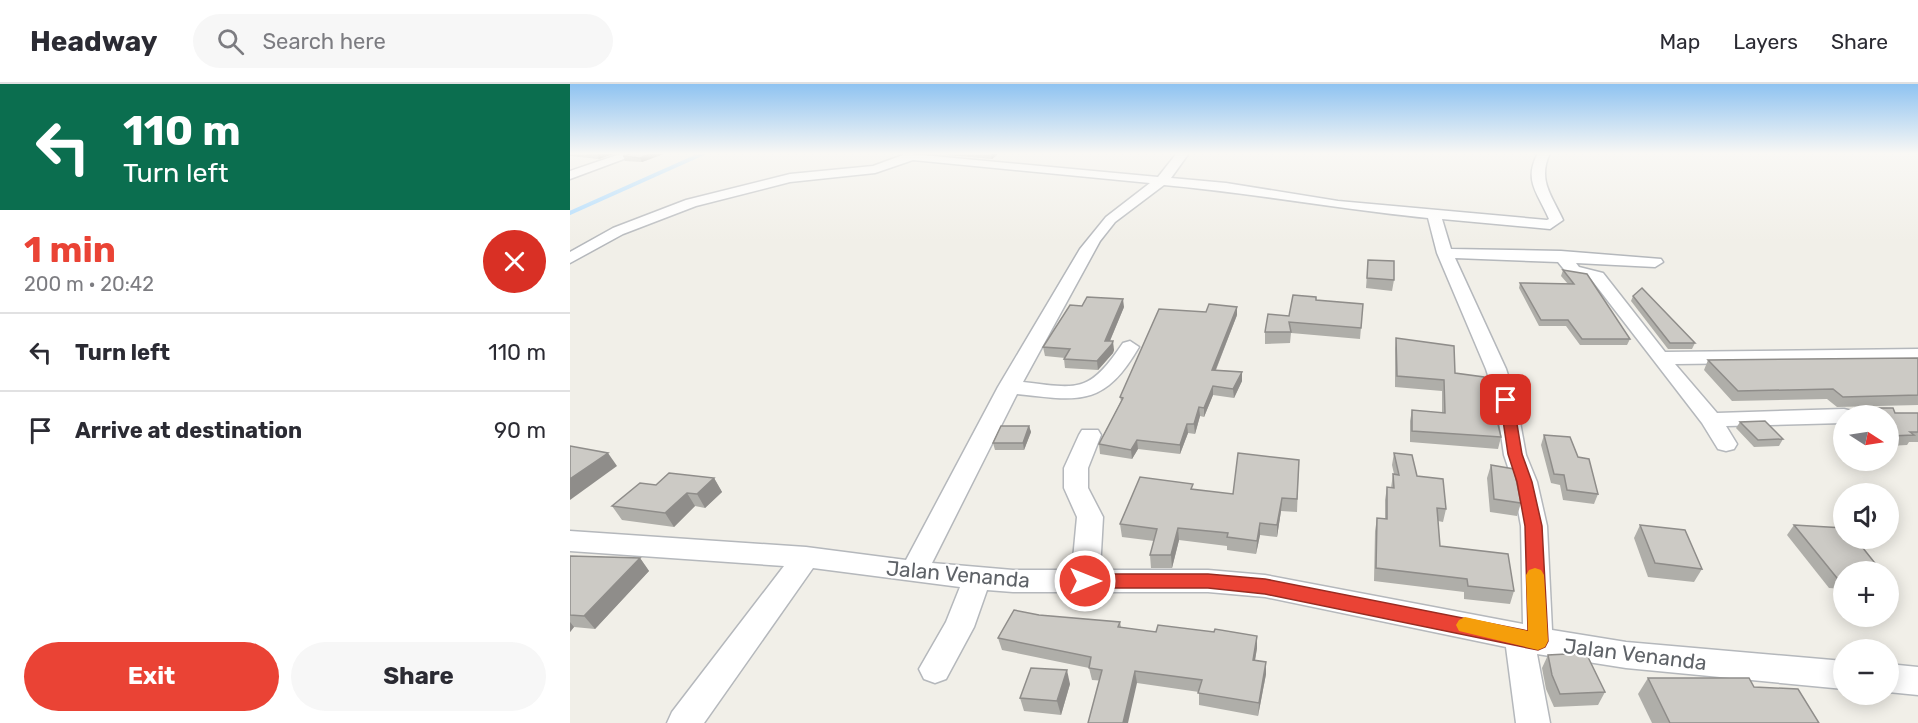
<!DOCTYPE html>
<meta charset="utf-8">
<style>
body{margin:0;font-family:Rubik,sans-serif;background:#f7f7f7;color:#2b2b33;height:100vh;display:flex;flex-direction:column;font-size:22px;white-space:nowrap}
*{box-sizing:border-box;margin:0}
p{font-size:20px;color:#7c7c81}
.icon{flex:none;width:33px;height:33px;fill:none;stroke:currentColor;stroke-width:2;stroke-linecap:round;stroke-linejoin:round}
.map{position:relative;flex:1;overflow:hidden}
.sheet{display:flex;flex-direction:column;background:#fff;width:570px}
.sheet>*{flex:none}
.banner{background:#0b6e4f;color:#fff;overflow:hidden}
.needle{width:39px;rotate:102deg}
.controls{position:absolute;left:1263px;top:321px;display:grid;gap:12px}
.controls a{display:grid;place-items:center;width:66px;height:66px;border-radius:50%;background:#fff;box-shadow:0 3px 15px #0003;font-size:30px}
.pin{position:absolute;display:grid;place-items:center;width:51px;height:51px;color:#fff;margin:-26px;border-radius:12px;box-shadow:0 3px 9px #0006}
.me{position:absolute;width:66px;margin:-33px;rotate:90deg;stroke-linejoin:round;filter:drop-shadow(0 0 4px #0008)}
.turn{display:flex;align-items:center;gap:21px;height:126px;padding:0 24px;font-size:27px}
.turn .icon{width:78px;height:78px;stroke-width:2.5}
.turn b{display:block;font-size:42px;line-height:51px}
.round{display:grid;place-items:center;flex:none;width:63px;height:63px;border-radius:32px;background:#f7f7f7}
.headline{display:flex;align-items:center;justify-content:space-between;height:102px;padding:0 24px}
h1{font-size:36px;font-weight:700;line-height:45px;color:#ea4335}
.cta{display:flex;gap:12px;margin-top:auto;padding:12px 24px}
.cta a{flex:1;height:69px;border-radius:36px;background:#ea4335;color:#fff;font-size:24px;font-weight:700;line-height:69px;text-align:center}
.cta a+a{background:#f7f7f7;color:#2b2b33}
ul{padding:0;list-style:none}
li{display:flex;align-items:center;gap:18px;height:78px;padding:0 24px;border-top:2px solid #e1e1e2}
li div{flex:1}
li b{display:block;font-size:22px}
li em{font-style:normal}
header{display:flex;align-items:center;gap:36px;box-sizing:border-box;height:84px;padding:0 30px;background:#fff;border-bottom:2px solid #e1e1e2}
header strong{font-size:28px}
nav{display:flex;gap:33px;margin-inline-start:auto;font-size:21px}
.search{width:420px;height:54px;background:#f7f7f7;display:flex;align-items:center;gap:15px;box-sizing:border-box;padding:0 21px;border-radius:33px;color:#7c7c81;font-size:22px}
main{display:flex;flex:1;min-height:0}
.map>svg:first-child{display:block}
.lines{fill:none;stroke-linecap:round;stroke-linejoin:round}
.stream{stroke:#aadaff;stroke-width:4}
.minor-casing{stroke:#b5b8bc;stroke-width:3}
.minor{fill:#fff;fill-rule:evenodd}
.wall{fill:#afaea9}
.shaded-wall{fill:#8f8d8a}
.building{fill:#cccac5;stroke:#8f8d8a;stroke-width:1.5}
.route{fill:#ea4335;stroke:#982c22;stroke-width:1.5}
.slow{fill:#f59e0b}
.labels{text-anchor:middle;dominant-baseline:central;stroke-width:4.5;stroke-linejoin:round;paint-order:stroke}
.near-street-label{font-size:21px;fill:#5f6368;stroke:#fff}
</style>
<header>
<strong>Headway</strong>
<div class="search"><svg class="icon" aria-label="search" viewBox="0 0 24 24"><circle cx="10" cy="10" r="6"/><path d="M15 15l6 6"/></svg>Search here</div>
<nav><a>Map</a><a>Layers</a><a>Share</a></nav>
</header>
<main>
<section class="sheet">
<div class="banner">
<div class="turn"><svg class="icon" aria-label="left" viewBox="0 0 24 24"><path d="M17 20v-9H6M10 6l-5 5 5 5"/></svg><div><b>110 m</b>Turn left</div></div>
</div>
<div class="headline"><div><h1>1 min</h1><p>200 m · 20:42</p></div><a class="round" style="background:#d93025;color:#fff"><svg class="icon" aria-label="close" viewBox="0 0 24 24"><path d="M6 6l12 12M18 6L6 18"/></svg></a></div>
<ul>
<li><svg class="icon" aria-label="left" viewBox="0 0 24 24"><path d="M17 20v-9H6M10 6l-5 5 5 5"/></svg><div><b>Turn left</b></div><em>110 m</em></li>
<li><svg class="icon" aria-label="arrive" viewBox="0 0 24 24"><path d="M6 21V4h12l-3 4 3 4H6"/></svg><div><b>Arrive at destination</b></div><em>90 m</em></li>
</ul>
<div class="cta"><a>Exit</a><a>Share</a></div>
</section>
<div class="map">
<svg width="1348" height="639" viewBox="0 0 1348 639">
<rect width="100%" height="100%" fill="#f1efe8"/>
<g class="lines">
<!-- stream -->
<polyline class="stream" points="0,129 134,69"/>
<defs>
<g id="minor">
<polygon points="53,69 70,69 0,95 0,87"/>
<path d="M331 69 588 93 607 69H619L601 94 656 99 768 117 977 136 979 135C968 109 953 97 968 69H980C967 96 982 112 993 136L980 145 872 135 881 165 991 167 1091 175 1093 178 1085 183 1006 179 1009 183 1033 189 1095 268 1348 265V277L1105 280 1147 329 1274 325 1282 327 1284 332H1274V339L1156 342 1167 360 1164 365 1156 367 1148 365 1132 339 1021 195 997 189 988 178 885 174 936 285 946 316 956 371 967 398 977 442 982 546 1056 558 1274 577V605L1056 584 967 570 980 639H946L936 563 695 513 638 508H443L417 506 404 543 376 595 365 599 354 595 349 585 376 538 390 503 243 484 134 639H97L102 628 214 482 0 467V447L236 463 336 476 428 303 510 165 536 133 580 99 343 76 305 89 220 98 126 122 53 150 0 179V168L43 144 116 116 220 90 303 82 333 71ZM594 101C682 109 769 125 858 134L867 169 916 285 926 316 934 371 943 398 951 442 953 540 695 491 638 486H530L533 433 518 404V384L531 351 528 346H512L509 351 494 384V404L507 433 502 486H443L362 479 447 310C510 317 534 323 569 263L560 257 553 259C519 309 510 305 453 298L530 157 545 138Z"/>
<polygon points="1318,580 1348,583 1348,611 1318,608"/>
</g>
</defs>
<!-- minor casing -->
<use href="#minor" class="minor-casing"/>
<!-- minor -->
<use href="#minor" class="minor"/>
</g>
<!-- wall -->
<g class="wall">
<polygon points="0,69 46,69 29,75 0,72"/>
<polygon points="63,69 96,69 72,78 55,77 53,72"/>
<polygon points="376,69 429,69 422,75 376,71"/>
<polygon points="798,176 824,196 822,207 796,204"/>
<polygon points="993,186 1060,255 1057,261 1010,261 996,242 969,242 949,204 950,199 998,200 991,192"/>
<polygon points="1063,212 1125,259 1122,265 1098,265 1061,217"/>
<polygon points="746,216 793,220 790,255 721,249 720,259 695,260 695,248 719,232"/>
<polygon points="554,223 540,257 544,266 543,269 528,286 495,284 494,275 495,274 475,272 473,263"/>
<polygon points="667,231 646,286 672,288 672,297 664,314 643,311 634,333 630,332 625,350 618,349 610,370 568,365 562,375 530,370 529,360 551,317 550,313"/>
<polygon points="826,254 885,289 916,331 931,353 928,365 840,358 840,337 842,326 872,329 872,307 825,303 825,265"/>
<polygon points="1348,274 1348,321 1267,323 1257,315 1162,317 1134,286 1138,276"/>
<polygon points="1286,324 1325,329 1348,329 1348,358 1339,358 1337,361 1318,362 1318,332 1281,332"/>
<polygon points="1170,338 1213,355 1209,362 1184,363 1166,344"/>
<polygon points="459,342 461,348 454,366 425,366 423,359"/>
<polygon points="974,351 1008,373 1028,410 1024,420 993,416 990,401 981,399 971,361"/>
<polygon points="824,369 847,392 876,425 873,438 868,437 870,462 944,507 940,520 894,515 894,508 804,497 805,447 807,434 815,435 815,416 817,403 821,404 823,390 824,390 822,381"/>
<polygon points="729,376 727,428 711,427 707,453 690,451 686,470 657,466 657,462 609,456 602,484 581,484 580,471 584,457 552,453 550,440 623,406 663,410"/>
<polygon points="921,381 951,419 947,432 920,428 917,394"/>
<polygon points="144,394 152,408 135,424 125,422 104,443 52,436 42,422 86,401"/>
<polygon points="1070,441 1132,485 1124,498 1078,493 1064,454"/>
<polygon points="1224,441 1274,488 1274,505 1259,504 1217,451"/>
<polygon points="0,472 70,474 79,487 25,545 4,543 0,548"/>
<polygon points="469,531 550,538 551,543 687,564 685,576 696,590 688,632 629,621 629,608 567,599 522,596 519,584 432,566 428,554"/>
<polygon points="978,571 1035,608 1028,621 984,623 976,605 972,584"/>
<polygon points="1078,594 1184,603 1249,639 1082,639 1068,610"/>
<polygon points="500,600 491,631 454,627 450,614"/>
</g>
<!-- shaded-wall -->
<g class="shaded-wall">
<polygon points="31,69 46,69 29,75 27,70"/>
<polygon points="82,69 96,69 72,78 70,74"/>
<polygon points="421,69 429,69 422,75"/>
<polygon points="553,215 554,223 536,266 535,257"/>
<polygon points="667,223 667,231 642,295 642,286"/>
<polygon points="543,257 544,266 543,269 528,286 527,277"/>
<polygon points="672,288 672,297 664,314 663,305"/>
<polygon points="643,302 643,311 634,333 634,324"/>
<polygon points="629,323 630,332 625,350 624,340"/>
<polygon points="617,340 618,349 610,370 610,361"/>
<polygon points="459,342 461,348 454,366 453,359"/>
<polygon points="567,356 568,365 562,375 561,366"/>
<polygon points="38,369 47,382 0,416 0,395"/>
<polygon points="144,394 152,408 135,424 127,410"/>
<polygon points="117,409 125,422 104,443 95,429"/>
<polygon points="712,414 711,427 707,453 707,441"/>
<polygon points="690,439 690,451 686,470 687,457"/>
<polygon points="608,444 609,456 602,484 601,471"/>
<polygon points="70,474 79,487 25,545 14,532"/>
<polygon points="0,538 4,543 0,548"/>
<polygon points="687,552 687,564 683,588 683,576"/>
<polygon points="696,578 696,590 688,632 689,619"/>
<polygon points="497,586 500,600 491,631 487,617"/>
<polygon points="565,587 567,599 558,639 553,639"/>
</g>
<!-- building -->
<g class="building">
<polygon points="12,69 31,69 27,70"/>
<polygon points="63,69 82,69 70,74 53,72"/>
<polygon points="798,176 824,177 824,196 797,194"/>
<polygon points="993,186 1017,190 1060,255 1012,255 998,236 971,236 950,199 1004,200"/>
<polygon points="1072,204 1125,259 1100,259 1063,212"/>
<polygon points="723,211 746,213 746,216 793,220 791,244 719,238 721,248 695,248 698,230 719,232"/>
<polygon points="517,213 553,215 535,257 543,257 542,260 527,277 494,275 500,265 473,263 500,221 512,222"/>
<polygon points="639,220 667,223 642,286 672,288 663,305 643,302 634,324 629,323 624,340 617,340 610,361 567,356 561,366 529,360 553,314 550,313 589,225 636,228"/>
<polygon points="826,254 884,262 885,289 914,293 916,331 926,332 931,353 842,347 842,326 875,329 874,296 827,292"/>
<polygon points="1348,274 1348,311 1273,313 1263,305 1168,307 1138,276"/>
<polygon points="1286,324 1323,324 1325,329 1348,329 1348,348 1340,348 1344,351 1319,352 1318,332 1295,332"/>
<polygon points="1195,337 1213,355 1188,356 1170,338"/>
<polygon points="431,342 459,342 453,359 423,359"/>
<polygon points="974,351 1000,353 1008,373 1019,375 1028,410 997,406 994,391 984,390"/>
<polygon points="0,362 38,369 0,395"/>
<polygon points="668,369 729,376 727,415 712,414 707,441 690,439 687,457 657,453 658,449 608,444 601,471 580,471 587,445 550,440 570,393 623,400 621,405 663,410"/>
<polygon points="824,369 842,371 847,392 873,395 876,425 867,424 870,462 938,470 944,507 898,502 897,495 806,484 807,434 817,435 817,403 824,404 823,390 829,391"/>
<polygon points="921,381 944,385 951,419 924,415"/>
<polygon points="99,389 144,394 127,410 117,409 95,429 42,422 70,399 86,401"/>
<polygon points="1070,441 1115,446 1132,485 1085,479"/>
<polygon points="1224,441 1274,444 1274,454 1285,454 1312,488 1274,488 1274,494 1267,494"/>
<polygon points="0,472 70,474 14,532 0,531"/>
<polygon points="444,526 469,531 550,538 548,543 586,548 588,541 644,548 645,545 687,552 683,576 696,578 689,619 628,609 632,596 565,587 553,639 518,639 532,586 519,584 521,573 428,554"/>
<polygon points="1016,569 1035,608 990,610 982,591 978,571"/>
<polygon points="461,584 497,586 487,617 450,614"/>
<polygon points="1078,594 1179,594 1184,603 1228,605 1249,639 1100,639"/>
</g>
<!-- sky -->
<linearGradient id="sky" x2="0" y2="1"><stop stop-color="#8fc3f1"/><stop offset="0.44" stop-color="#f9f8f5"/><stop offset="1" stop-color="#f9f8f5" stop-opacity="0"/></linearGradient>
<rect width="1348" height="158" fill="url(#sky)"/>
<!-- route -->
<polygon class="route" points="936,312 943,316 952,370 962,398 972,442 978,557 975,563 968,566 695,510 638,504 515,504 509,502 506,497 509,492 515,490 638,490 695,495 958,547 955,442 947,398 938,370 930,316"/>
<!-- slow -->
<polygon class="slow" points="965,484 971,486 974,491 978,557 975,563 968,566 889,547 886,541 889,536 895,533 958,547 956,491 959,486"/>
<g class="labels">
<!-- near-street labels -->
<g class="near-street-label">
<text transform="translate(388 490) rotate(5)">Jalan Venanda</text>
<text transform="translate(1065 570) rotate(7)">Jalan Venanda</text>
</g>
</g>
</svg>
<div class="controls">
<a><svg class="needle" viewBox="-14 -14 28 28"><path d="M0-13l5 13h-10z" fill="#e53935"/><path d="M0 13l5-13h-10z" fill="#7c7c81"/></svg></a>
<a><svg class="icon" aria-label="sound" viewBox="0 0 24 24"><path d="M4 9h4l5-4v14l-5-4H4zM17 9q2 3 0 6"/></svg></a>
<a>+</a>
<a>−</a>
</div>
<div class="pin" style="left:936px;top:316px;background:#d93025"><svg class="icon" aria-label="arrive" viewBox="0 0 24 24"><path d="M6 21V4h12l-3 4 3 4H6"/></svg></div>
<svg class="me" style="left:515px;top:497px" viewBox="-20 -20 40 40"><circle r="17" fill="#ea4335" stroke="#fff" stroke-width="3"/><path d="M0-11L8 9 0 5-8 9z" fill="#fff"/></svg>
</div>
</main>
